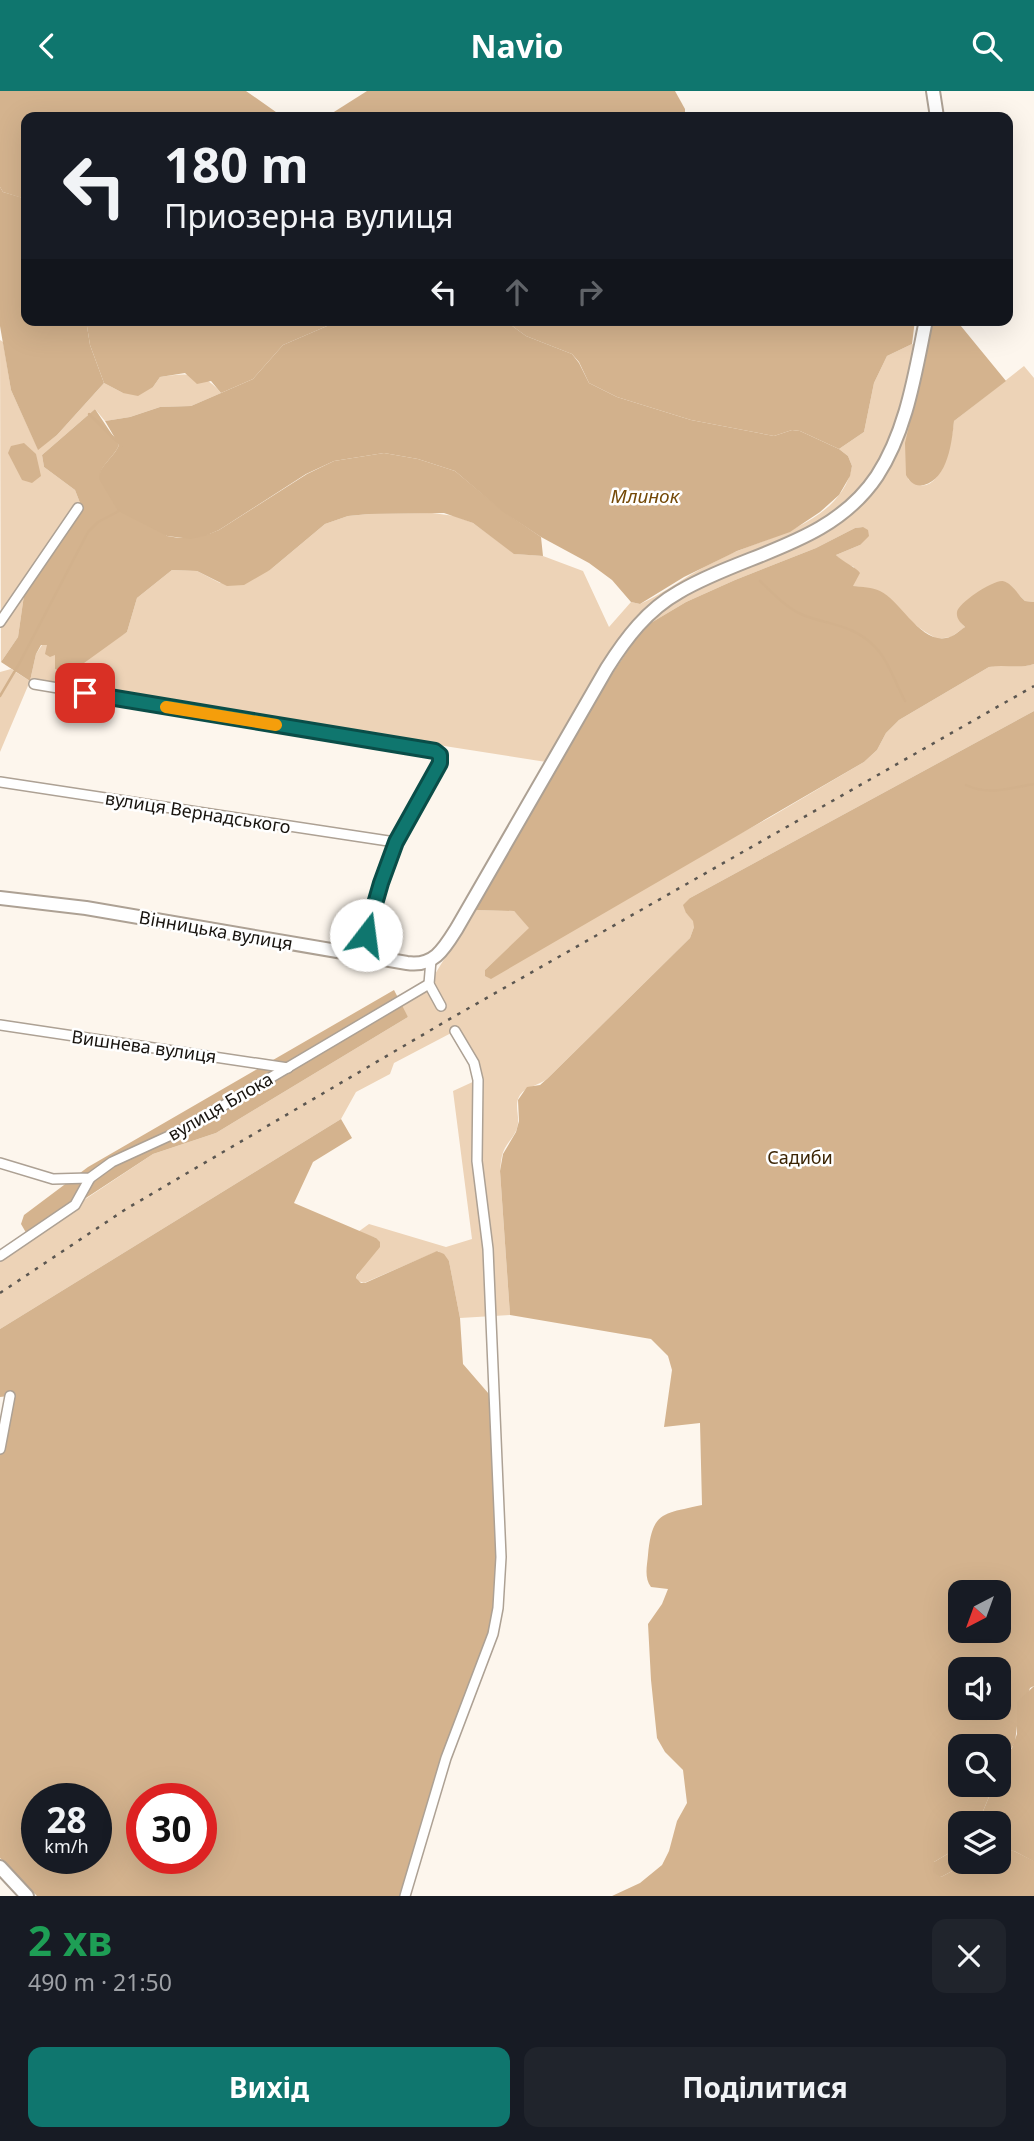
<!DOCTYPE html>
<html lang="uk">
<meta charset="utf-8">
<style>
body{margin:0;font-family:"Noto Sans",sans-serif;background:#20242c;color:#f1f3f6;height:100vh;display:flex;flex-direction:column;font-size:26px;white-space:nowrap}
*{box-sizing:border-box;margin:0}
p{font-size:23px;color:#9ea1a6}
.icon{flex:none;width:38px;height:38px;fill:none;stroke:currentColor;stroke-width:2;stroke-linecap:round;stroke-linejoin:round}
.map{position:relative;height:1805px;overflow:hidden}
.side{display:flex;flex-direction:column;background:#171b24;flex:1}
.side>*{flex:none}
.banner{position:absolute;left:21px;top:21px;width:992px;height:214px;border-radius:14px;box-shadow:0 7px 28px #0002;background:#171b24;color:#f1f3f6;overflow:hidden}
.needle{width:46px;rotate:221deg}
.buttons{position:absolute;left:948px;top:1489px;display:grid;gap:14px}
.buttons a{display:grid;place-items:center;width:63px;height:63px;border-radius:14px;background:#171b24;box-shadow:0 7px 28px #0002;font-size:35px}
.speed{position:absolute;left:21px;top:1692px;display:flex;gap:14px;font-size:35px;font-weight:700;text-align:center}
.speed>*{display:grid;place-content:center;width:91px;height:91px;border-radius:50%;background:#171b24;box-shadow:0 7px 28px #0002;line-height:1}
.speed small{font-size:18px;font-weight:400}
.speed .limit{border:10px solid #d22;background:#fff;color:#111}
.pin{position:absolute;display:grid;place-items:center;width:60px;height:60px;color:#fff;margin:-30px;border-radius:14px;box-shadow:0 4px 10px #0006}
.me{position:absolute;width:77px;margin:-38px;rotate:15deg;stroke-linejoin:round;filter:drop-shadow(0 0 5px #0008)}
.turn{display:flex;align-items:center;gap:24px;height:147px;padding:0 28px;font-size:32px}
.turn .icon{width:91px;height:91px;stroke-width:2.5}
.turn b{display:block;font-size:49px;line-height:60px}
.lanes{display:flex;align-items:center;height:66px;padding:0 28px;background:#0003;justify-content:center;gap:35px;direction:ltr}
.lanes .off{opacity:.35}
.round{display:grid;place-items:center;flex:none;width:74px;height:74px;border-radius:14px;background:#20242c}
.overview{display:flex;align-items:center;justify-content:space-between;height:119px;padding:0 28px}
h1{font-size:42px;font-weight:700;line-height:52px;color:#1e9e55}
.button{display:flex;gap:14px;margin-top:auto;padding:14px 28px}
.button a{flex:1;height:80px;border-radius:14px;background:#0f766e;color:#fff;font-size:28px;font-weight:700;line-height:80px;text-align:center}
.button a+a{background:#20242c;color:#f1f3f6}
header{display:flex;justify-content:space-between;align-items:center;height:91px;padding:0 28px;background:#0f766e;color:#fff;font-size:32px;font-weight:700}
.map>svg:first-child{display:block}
.green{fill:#edd3b7}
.forest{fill:#d4b38e;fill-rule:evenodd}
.water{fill:#d2b18c}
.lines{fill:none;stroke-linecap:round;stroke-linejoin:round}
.stream{stroke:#d2b18c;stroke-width:2.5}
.street-casing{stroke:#ada194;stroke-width:12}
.secondary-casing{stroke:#ada194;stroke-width:16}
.street{stroke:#fff;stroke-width:9}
.secondary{stroke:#fff;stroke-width:12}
.rail{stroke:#5c5751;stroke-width:2.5;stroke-dasharray:3.5 7;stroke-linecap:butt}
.route-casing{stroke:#0a4d48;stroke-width:18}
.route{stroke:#0f766e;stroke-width:12}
.slow{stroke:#f59e0b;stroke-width:12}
.labels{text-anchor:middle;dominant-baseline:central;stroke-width:5;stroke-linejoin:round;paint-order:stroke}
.street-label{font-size:18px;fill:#18140f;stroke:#fff}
.park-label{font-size:18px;fill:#3b2404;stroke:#fff}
.water-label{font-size:19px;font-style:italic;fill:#744907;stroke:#fff}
</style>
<header><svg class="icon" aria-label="back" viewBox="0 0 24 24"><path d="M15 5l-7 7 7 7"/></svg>Navio<svg class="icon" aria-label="search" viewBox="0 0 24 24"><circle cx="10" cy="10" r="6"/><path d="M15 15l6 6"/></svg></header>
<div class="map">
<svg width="1034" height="1805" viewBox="0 0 1034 1805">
<rect width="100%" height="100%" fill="#fdf6ed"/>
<!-- green -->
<g class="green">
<path d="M0 249 3 251 11 299 38 358 57 344 104 292 123 302 153 296 160 286C186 282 203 280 221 302L191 315 160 316 130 326 105 330 95 318 42 364 44 376 75 399 82 417 25 497 18 546 1 571Z"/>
<path d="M912 253 927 256 908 388C940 415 952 350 954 330L1024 275 1034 287V511L1025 510 1007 492 1002 490 961 532 965 536 951 546 937 548C929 543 920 538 913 532 887 510 890 499 852 495L854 476 846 473 836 464 860 454 863 436 855 437 816 457 735 489 686 511 649 533 617 574 559 673 30 590 0 661V581L11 578 30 590 36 563 42 554 47 553 55 564 56 578 62 581 127 541 137 507 172 479 197 480 220 492 270 479 325 433 348 425 369 423 432 422 455 425 473 432 515 463 543 465 583 480 609 536 631 511 640 513C663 503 683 487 706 475 717 470 728 463 740 459 781 443 843 426 852 375L848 365 839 358 864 341 874 292 887 265Z"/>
<path d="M1034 573V620L690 807 686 822 694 830V836L690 847 548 987C539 995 526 995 520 1004 514 1013 519 1023 518 1032 517 1043 510 1048 505 1057 501 1064 501 1072 500 1080L510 1224 460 1227 449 1170 438 1160 364 1192 358 1190 356 1187 376 1147 358 1141 369 1133 446 1156 472 1148 453 1000 477 989 455 940 394 972 390 983 356 1001 341 1028 0 1238V1165L153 1063 216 1042 408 926 398 912 429 893 474 819 514 820 530 837 485 879 769 727 864 671 877 659 886 642 899 629 989 576C1004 572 1019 578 1034 573Z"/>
</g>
<!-- forest -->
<g class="forest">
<polygon points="0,0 246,0 283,26 26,26 26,115 22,107 3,101 0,96"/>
<polygon points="367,0 675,0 685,18 685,26 326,26"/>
<polygon points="86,229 328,229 327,235 283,254 253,288 221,302 211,290 197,293 185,282 160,286 153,296 138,305 123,302 104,292 90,254"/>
<polygon points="508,229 915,229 912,253 887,265 874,292 864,341 839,358 800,340 792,339 774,345 691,329 617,306 589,292 579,271 572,263 526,245 511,234"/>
<path d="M933 229H956L1006 290 954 330C952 350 948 388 924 394 915 396 910 391 906 384L905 352Z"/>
<path d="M95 318 119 354C114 367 99 374 100 388L167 445C186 449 201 447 219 439L307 383 334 370 384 362 418 368 455 380 503 420 541 446 543 465 514 463 473 432 444 422 369 423 348 425 325 433 270 479 244 494 227 495 197 480 172 479 137 507 127 541 84 572 62 581 55 578V564L50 566 45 563 47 554H41L36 563 30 590 1 571 18 546 25 497 82 417 75 399 44 376 42 364Z"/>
<polygon points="24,352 36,363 41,385 32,392 22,389 8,362 11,355"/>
<path d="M863 436 868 439 869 445 860 454 836 464C843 471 857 477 860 482L853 495C862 496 872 496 880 500 900 509 920 552 946 547 953 546 959 540 965 536 961 532 956 528 957 521 958 512 994 488 1003 490 1012 492 1018 504 1025 510L1034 511V573C1019 578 1004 573 989 576L899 629 886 642 877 659 864 671 491 888 485 885V879L529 837 514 820 474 819 608 589 637 546 649 533 686 511 735 489 816 457 855 437Z"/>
<path d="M1034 620V1595L1030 1597 1017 1635 1015 1651 999 1679V1656H961V1694H994L978 1732H961V1755L934 1771 941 1786 969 1771H999V1759L1014 1760 1034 1770V1805H612L640 1792 662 1774 669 1760 677 1730 687 1712 683 1679 665 1661 657 1647 651 1589 648 1533 662 1513 668 1498 651 1496C644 1487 647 1475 648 1464 652 1420 663 1423 702 1414L700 1332 664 1336 672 1279 668 1265 651 1248 510 1224 500 1080 503 1063 516 1041 519 1030 518 1009 527 996 540 994 548 987 690 847 694 836 693 830 686 822 683 814 690 807ZM961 1502H999V1540H961ZM961 1578H999V1617H961Z"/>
<polygon points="394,899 408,926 216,1042 153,1063 28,1145 21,1133 24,1124 88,1076"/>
<path d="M341 1028 352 1047 313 1071 294 1112 376 1147 380 1151V1156L357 1184 356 1187 361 1192H365L437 1160 444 1163 449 1170 460 1227 463 1273 495 1310 501 1466 496 1532 460 1627 405 1805H37L0 1767V1358L9 1305 0 1306V1238ZM37 1708H96V1768H37ZM142 1708H201V1768H142Z"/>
</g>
<!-- water -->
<g class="water">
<polygon points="0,96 3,101 23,107 26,115 26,229 86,229 90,254 104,292 57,344 38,359 11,299 0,235"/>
<path d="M331 229H508L511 234 526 245 572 263 579 272 589 292 617 306 691 329 774 345 792 339 800 340 839 358 848 365 852 375 850 385 839 404 820 421 790 441 737 460 684 486 640 513 631 511 612 489 589 472 541 446 503 421 455 380 418 368 384 362 334 370 306 383 219 439 205 445 191 448 167 445 118 420 99 388C99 374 114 367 119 354L105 330 130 326 160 316 191 315 221 302 253 288 283 254 327 235Z"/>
<polygon points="1034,1595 1034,1770 1033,1770 1014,1760 999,1759 999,1732 978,1732 994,1694 999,1694 999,1679 1002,1671 1012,1657 1017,1643 1017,1611"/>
<polygon points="961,1755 961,1771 969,1771 941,1786 933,1781 934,1771"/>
</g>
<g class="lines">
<!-- stream -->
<g class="stream">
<polyline points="89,323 122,355"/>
<path d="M760 490C773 502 786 517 803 524 828 534 851 533 872 553 888 567 895 592 905 610"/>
<polyline points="0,605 19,573 88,441 98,431 119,420"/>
<path d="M966 694C988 705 1010 697 1034 693"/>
</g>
<defs>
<g id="street">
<polyline points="0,531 78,417"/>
<polyline points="34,593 435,660 440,664 440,672 395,751 381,792 361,864"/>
<polyline points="0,691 395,751"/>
<polyline points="431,869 429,893 441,915"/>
<polyline points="0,934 288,977"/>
<polyline points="0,1072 53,1088 90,1087 112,1071 182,1039 429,893"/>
<polyline points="0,1165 75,1114 90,1087"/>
<polyline points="0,1358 10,1305"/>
<polyline points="405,1805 446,1667 493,1543 498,1517 501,1466 488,1158 477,1070 478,989 474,972 455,940"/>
</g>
<g id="secondary">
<polyline points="933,0 937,26"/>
<path d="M0 807 86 817 407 872C434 876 444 858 457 837L607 577C626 547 647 519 679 501 745 462 831 454 877 385 907 339 915 282 926 229"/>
<polyline points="0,1776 27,1805"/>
</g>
</defs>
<!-- street casing -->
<use href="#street" class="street-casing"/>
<!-- secondary casing -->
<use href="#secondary" class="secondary-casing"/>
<!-- street -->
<use href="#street" class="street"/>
<!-- secondary -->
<use href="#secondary" class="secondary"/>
<!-- rail -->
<polyline class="rail" points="0,1202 126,1118 448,929 1034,595"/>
</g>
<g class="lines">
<defs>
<polyline id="route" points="85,602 435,660 440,664 440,672 396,751 381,792 366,844"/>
</defs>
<!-- route casing -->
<use href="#route" class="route-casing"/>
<!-- route -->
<use href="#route" class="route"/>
<!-- slow -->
<polyline class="slow" points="166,616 276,634"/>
</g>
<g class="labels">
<!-- street labels -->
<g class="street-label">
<text transform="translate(198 721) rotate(9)">вулиця Вернадського</text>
<text transform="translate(216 839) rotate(10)">Вінницька вулиця</text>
<text transform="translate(144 955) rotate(8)">Вишнева вулиця</text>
<text transform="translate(220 1015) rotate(-30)">вулиця Блока</text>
</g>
<!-- park labels -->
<g class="park-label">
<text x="800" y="1066">Садиби</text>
</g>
<!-- water labels -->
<g class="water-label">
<text x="645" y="405">Млинок</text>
</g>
</g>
</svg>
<div class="buttons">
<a><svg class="needle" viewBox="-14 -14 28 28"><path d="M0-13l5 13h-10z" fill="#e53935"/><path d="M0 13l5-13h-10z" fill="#9ea1a6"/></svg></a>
<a><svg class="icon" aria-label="sound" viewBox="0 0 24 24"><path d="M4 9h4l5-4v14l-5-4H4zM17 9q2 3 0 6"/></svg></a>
<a><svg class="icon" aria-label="search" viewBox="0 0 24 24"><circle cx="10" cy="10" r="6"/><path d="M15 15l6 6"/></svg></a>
<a><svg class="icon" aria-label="layers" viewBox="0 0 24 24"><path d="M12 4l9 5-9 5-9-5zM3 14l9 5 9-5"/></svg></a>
</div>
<div class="speed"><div>28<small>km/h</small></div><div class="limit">30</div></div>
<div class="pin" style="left:85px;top:602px;background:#d93025"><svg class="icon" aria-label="arrive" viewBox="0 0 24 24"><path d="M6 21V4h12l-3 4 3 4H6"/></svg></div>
<svg class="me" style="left:366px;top:844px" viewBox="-20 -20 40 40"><circle r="19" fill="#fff"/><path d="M0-13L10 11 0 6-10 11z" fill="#0f766e"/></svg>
<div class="banner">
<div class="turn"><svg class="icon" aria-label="left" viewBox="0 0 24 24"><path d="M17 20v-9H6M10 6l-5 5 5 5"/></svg><div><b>180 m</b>Приозерна вулиця</div></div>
<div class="lanes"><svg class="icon" aria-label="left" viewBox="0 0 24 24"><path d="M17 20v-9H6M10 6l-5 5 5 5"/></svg><svg class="icon off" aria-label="ahead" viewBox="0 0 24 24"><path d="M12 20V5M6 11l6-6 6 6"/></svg><svg class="icon off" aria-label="right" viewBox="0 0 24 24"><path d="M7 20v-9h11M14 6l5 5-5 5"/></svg></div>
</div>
</div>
<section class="side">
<div class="overview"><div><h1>2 хв</h1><p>490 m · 21:50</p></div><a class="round"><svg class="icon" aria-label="close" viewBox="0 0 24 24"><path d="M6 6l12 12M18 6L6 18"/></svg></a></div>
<div class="button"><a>Вихід</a><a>Поділитися</a></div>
</section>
